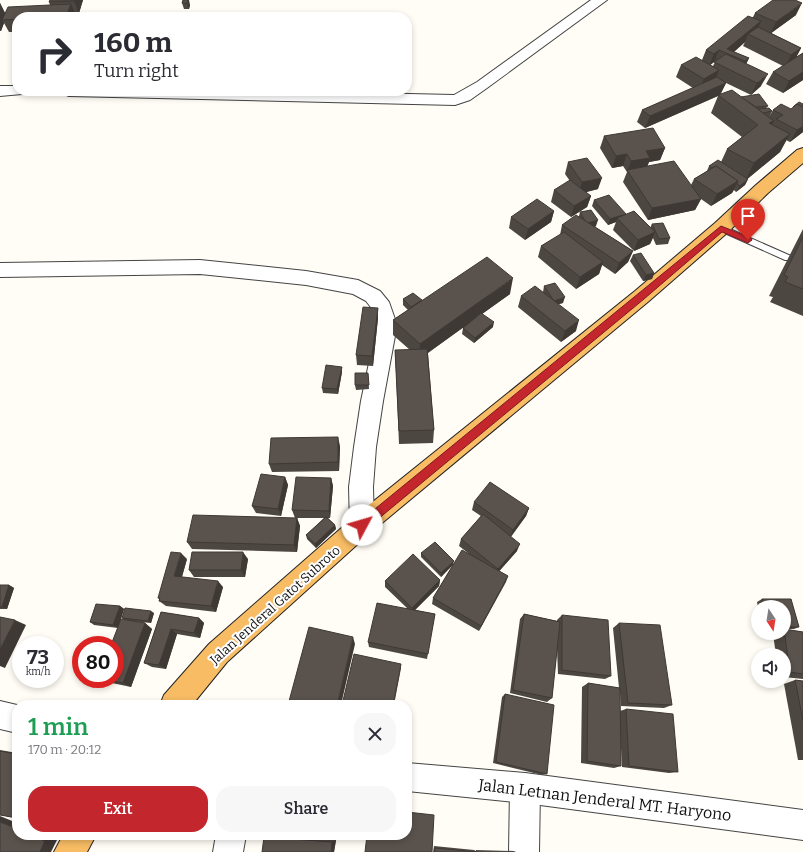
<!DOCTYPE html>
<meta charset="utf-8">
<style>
body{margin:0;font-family:Bitter,serif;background:#f7f7f7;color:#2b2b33;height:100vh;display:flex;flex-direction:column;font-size:15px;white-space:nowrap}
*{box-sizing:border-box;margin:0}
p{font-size:13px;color:#7c7c81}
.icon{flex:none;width:22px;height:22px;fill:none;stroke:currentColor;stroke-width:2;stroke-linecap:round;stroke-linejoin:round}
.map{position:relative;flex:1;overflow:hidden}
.side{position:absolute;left:12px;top:700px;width:400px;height:140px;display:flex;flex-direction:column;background:#fff;border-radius:16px;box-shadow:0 2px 6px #0003}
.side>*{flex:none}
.hud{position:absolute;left:12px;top:12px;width:400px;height:84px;border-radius:16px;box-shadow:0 2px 6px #0003;background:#fff;color:#2b2b33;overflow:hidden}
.needle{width:26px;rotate:168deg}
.buttons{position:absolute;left:751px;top:600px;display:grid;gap:8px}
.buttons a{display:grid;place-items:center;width:40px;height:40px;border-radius:50%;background:#fff;box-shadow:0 2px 6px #0003;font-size:20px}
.speed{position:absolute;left:12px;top:636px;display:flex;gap:8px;font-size:20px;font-weight:700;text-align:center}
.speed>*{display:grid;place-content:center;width:52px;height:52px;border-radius:50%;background:#fff;box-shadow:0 2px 6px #0003;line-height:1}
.speed small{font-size:10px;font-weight:400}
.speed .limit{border:6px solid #d22;background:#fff;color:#111}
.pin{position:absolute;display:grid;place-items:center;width:34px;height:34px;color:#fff;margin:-41px -17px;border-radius:50% 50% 50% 0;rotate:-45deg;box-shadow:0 0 4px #0007}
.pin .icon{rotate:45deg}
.me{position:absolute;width:44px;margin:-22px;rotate:51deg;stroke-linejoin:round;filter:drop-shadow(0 0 3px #0008)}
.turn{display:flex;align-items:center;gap:14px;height:84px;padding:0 16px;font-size:18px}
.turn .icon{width:52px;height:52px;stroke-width:2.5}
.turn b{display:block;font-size:28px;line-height:34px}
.round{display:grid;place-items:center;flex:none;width:42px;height:42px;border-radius:16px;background:#f7f7f7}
.headline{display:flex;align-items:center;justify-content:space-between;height:68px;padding:0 16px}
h1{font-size:24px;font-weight:600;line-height:30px;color:#1e9e55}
.button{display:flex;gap:8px;margin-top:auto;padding:8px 16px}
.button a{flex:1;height:46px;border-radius:16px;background:#c4262e;color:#fff;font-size:16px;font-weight:600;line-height:46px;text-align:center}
.button a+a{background:#f7f7f7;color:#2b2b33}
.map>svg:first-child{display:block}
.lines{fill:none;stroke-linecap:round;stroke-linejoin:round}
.service-casing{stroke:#444;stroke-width:2}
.minor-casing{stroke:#444;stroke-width:2}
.tertiary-casing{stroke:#444;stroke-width:2}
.trunk-casing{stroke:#222;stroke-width:2}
.service{fill:#fff;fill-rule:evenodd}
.minor{fill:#fff;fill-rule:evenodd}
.tertiary{fill:#fff;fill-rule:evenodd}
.trunk{fill:#f7bc64;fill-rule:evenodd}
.wall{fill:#4d4742;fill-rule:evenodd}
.shaded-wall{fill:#3f3936}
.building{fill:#5a524d;stroke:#3f3936}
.route{fill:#c4262e;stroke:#7f191e}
.labels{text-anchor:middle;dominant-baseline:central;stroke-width:4;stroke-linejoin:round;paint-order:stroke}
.street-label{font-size:13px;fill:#111;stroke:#fff}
.near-street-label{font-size:16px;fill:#111;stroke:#fff}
</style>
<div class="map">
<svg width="803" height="852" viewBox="0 0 803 852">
<rect width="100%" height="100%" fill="#fffdf5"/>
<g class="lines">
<defs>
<polygon id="service" points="721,225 791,256 793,258 791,260 785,260 718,230 716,228 718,226"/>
<g id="minor">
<polygon points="591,0 607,0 487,88 470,100 455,105 69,96 64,94 61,91 274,91 454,95 477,82"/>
<polygon points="0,86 17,86 17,91 25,91 22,94 0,96"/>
<polygon points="200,260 306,271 358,280 380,291 389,302 397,325 383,401 376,447 373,487 374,525 370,533 362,536 354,533 350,525 349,487 354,447 361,401 377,325 373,310 366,301 353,294 306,285 200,274 0,277 0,263"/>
<polygon points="525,773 535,778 540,788 539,852 509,852 510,788 515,778"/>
<polygon points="216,835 246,835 243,852 213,852"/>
</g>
<g id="tertiary">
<polygon points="0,701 17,705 17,733 0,729"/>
<polygon points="407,763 525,773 803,810 803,840 525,803 407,791"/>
</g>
<g id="trunk">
<polygon points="803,148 803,163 768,193 727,233 649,301 370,533 227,662 192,705 160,705 164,695 209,644 354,517 635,291 715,223 756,185 797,150"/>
<polygon points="63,835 96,835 87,852 54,852"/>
</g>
</defs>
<!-- service casing -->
<use href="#service" class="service-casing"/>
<!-- minor casing -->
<use href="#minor" class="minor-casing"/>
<!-- tertiary casing -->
<use href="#tertiary" class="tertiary-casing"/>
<!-- trunk casing -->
<use href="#trunk" class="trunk-casing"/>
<!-- service -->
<use href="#service" class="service"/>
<!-- minor -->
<use href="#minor" class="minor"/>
<!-- tertiary -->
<use href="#tertiary" class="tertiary"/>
<!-- trunk -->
<use href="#trunk" class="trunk"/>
</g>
<!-- wall -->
<g class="wall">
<polygon points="50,0 83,0 79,13 74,13 76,16 17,17 17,32 9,32 4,23 1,31 0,31 0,3 5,13 50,5 49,2"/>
<polygon points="183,0 190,5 189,9 184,9 182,3"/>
<path d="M755 13 796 15 771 33 801 48 796 57 803 53V80L783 93 766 84 773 72 783 66 743 46 745 42 734 52 749 58 746 64 761 86 751 95 722 81 726 83 720 95 741 97 768 106 766 108 772 111 769 117 773 110 781 104 803 132 790 142 786 140 780 152 747 179H748L745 185 736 192 734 190 732 193 711 206 701 199 695 210 648 220 623 182 627 172 623 166 612 168 600 148 604 136 665 148 660 160 649 162 647 166 691 185 694 179 707 171 709 166 721 162 727 149 742 137 711 113 718 96 645 128 637 122 642 110 693 88 676 77 681 65 702 60 706 50 753 17ZM714 62H715L713 66 710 65Z"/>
<polygon points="568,162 598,189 586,192 591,196 587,207 571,217 551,202 554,190 570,181 565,174"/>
<polygon points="594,200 650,228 652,224 670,238 668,244 656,245 653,238 650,244 634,251 613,230 616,222 608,225 592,206"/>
<polygon points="554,211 551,222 525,240 509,228 511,217"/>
<polygon points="580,212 596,226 595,227 633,251 628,262 615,274 602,265 599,274 576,289 538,257 541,246 560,235 562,225 579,216"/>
<polygon points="803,229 803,316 770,302 773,297 769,296"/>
<polygon points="633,255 654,273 652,279 643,281 630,261"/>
<polygon points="544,286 563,303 558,304 576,331 561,342 518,307 521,296 543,292"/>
<polygon points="510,294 482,314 493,327 474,343 462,334 463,328 468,324 428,353 434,430 433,443 399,444 395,350 410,350 393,335 393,320 408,310 403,305 403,299 422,300"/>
<polygon points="378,308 378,318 373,366 357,365 356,355"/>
<polygon points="342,372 338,394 323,393 322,388"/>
<polygon points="368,373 369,389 356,390 355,385"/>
<polygon points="340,446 339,471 272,472 269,464"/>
<polygon points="285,477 288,485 281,516 256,513 252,506"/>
<polygon points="331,478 333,486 330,518 328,518 335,525 336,529 316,548 307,539 306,535 324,518 295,518 292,510"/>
<polygon points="474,502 529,508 526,516 511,537 517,551 499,571 508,576 479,631 432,604 433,598 453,565 441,577 421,557 421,553 453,564 468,553 459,546 461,539 481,516 472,510"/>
<polygon points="297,518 300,526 297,552 192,549 187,542"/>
<polygon points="187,559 182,577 223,587 216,612 166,606 159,601 160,600 158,598"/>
<polygon points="248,559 245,577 194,577 189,570"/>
<polygon points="440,580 439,586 415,610 435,614 427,659 369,647 368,642 407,608 385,587 385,581"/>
<polygon points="0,585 9,585 14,588 7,609 0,609"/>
<polygon points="762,599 791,599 799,627 794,629 784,629 803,632 803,679 784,677 784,655 776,655 773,634 776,633 784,633 784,607 758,607 757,602"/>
<polygon points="120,606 124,609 118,628 94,625 90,622"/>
<polygon points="161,612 199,618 204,623 200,638 177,634 166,669 152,667 144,663"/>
<polygon points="154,613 151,623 129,621 145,623 152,629 131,687 107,682 98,679 125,620 122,618"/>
<polygon points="524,614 557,621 557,620 562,615 611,676 605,679 558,674 557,648 552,698 547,702 510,693 520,619"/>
<polygon points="619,623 672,705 664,708 621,706 620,692 620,711 626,709 678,772 669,773 622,767 620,729 621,766 614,768 581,763 582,687 588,683 619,688 613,628"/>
<polygon points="795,680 803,681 803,760 798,760 784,684"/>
<polygon points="505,694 547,774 542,775 493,763 502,697"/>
<polygon points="0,750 17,753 17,818 0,815"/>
<polygon points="271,836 336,840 334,852 264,837"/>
<polygon points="434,846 474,850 476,851 476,850 514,851 516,852 433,852"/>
</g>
<!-- shaded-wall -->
<g class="shaded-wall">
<polygon points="74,0 83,0 79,13 74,1"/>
<polygon points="188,0 189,0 190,5 189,9 187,3"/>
<polygon points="0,3 7,17 2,20 4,23 1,31 0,30"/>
<polygon points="802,3 796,15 770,34 776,22"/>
<polygon points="71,4 76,16 75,17 66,17"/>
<polygon points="761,21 756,33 748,34 745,42 730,55 727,49"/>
<polygon points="801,48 795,60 785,67 791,55"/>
<polygon points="719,50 714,62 709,66 714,54"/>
<polygon points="749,58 743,70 740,73 745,61"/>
<polygon points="719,70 714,83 699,91 704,79"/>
<polygon points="803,72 803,80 783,93 789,81"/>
<polygon points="768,74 761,86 751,95 757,83"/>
<polygon points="726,83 720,95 645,128 650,116"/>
<polygon points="774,121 764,139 769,123"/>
<polygon points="803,126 803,132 790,142 797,130"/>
<polygon points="790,134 780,152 745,181 754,163"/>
<polygon points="665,148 660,160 649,162 646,170 628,170 631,161 646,151"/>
<polygon points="627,154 623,166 612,168 616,156"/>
<polygon points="602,178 598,189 579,194 582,182"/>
<polygon points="748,179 745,185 736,192 740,186"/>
<polygon points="738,181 732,193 711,206 717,194"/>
<polygon points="591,196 587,207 571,217 574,206"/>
<polygon points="701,199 695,210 648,220 652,208"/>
<polygon points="554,211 551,222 525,240 528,229"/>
<polygon points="626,214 624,219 617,218 616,222 608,225 610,219"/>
<polygon points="598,220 596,226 585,229 587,223"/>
<polygon points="655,232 650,244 634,251 638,240"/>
<polygon points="633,251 628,262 615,274 619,263"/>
<polygon points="603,262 599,274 576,289 580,277"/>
<polygon points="654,273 652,279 643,281 646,275"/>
<polygon points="513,278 510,294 419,359 420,344"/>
<polygon points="565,297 563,303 552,306 554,301"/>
<polygon points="378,308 378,318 373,366 372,356"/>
<polygon points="579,320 576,331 561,342 565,331"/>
<polygon points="494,322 493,327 474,343 475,338"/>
<polygon points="342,367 342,372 338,394 337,389"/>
<polygon points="338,437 340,446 339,471 338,462"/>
<polygon points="285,477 288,485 281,516 278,509"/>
<polygon points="331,478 333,486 330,518 329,511"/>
<polygon points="529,508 526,516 510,537 513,530"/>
<polygon points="297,518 300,526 297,552 294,545"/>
<polygon points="335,525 336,529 316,548 315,544"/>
<polygon points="520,544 517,551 495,576 498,569"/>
<polygon points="243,552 248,559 245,577 241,570"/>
<polygon points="181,553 187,559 180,583 174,576"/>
<polygon points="454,561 453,564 441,577 441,573"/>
<polygon points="508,576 506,582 479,631 481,626"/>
<polygon points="440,580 439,586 412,613 412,608"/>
<polygon points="218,581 223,587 216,612 211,606"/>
<polygon points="9,585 14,588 7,609 2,607"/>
<polygon points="120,606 124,609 118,628 113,625"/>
<polygon points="151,611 154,613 151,623 148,621"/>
<polygon points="199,618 204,623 200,638 194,633"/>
<polygon points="15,620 26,625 5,668 0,666 0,649"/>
<polygon points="145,623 152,629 131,687 123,683"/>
<polygon points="171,629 177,634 166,669 159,665"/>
<polygon points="353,637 355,644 341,705 337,705"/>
<polygon points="401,664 401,668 394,705 393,705"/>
<polygon points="0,816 17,823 17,829 0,822"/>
<polygon points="30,835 45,835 57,840 51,852 40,852"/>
<polygon points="336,840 334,852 331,852 332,842"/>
</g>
<!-- building -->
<g class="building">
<polygon points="50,0 74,0 74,1 49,2"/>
<polygon points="183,0 188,0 187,3 182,3"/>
<polygon points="773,0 795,0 802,3 776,22 755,13"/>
<polygon points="71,4 66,17 17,17 17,19 2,20 8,7"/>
<polygon points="748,16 761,21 727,49 749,58 745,61 719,50 714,54 706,50"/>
<polygon points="758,27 801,48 791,55 748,34"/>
<polygon points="803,53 803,72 789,81 773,72"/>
<polygon points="726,54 768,74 757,83 714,62"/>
<polygon points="696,57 719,70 704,79 681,65"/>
<polygon points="717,77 726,83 650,116 642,110"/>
<polygon points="732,90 774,121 769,123 790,134 754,163 727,149 758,125 718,95"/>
<polygon points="759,94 768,106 756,107 741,97"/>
<polygon points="799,102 803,104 803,107 797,104 793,107"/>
<polygon points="781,104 791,109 797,104 803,107 803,126 797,130 776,119 783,115 773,110"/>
<polygon points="769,108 772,111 763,113 758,109"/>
<polygon points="653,128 665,148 646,151 650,158 631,161 627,154 616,156 604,136"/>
<polygon points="587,158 602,178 582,182 568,162"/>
<polygon points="718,160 748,179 740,186 737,184 738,181 716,166 712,168 709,166"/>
<polygon points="674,161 701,199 652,208 627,170"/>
<polygon points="716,166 738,181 717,194 694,179"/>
<polygon points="570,180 591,196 574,206 554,190"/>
<polygon points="609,195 626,214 610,219 594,200"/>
<polygon points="537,199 554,211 528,229 511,217"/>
<polygon points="591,210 598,220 588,223 585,221 580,212"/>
<polygon points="634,211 655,232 638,240 617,218"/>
<polygon points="576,215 633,251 619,263 562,225"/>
<polygon points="663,223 670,238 659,239 652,224"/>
<polygon points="564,232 603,262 580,277 541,246"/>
<polygon points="803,237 803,289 785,282 788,277 784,275"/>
<polygon points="641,253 654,273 646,275 633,255"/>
<polygon points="487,257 513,278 420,344 393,320"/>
<polygon points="555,283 565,297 554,301 544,286"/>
<polygon points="535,286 579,320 565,331 521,296"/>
<polygon points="413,293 422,300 411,307 403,299"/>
<polygon points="363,307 378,308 372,356 356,355"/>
<polygon points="481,313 494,322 475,338 463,328"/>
<polygon points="427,349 434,430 399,431 395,350"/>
<polygon points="326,365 342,367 337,389 322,388"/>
<polygon points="355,373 368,373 369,385 355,385"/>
<polygon points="338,437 338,462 269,464 271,438"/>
<polygon points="261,474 285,477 278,509 252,506"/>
<polygon points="296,477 331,478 329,511 292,510"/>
<polygon points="490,482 529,508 513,530 474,502"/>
<polygon points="483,514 520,544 498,569 461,539"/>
<polygon points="193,515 297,518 294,545 187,542"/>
<polygon points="326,517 335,525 315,544 306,535"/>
<polygon points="435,542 454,561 441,573 421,553"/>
<polygon points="462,550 508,576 481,626 433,598"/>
<polygon points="171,552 181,553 174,576 218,581 211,606 159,601 160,598 158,598"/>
<polygon points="192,552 243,552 241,570 189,570"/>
<polygon points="413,554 440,580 412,608 385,581"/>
<polygon points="0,585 9,585 2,607 0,607"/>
<polygon points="762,599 791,599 799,627 784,627 784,607 764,607"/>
<polygon points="377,603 435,614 428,654 368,642"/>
<polygon points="96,604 120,606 113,625 90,622"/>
<polygon points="125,608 151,611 148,621 122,618"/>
<polygon points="161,612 199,618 194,633 171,629 159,665 144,663"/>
<polygon points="524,614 560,622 552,698 513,690"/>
<polygon points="562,615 608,620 611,676 562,670"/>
<polygon points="0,617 15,620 0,649"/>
<polygon points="121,619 145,623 123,683 99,679 115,679 115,645 111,645"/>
<polygon points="619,623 660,625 672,705 628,703"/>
<polygon points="309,627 353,637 337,705 288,705"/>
<polygon points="784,629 803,632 803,674 790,672"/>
<polygon points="354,654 401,664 393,705 342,705"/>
<polygon points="795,680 803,681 803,720"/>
<polygon points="588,683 620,688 621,766 587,761"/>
<polygon points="505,694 554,705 547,774 496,762"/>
<polygon points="626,709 673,714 678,772 629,766"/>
<polygon points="0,751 17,754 17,818 0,815"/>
<polygon points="407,812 434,815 432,852 365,852 367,835 407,835"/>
<polygon points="0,822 17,829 17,835 30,835 45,841 40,852 0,852"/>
<polygon points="264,837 332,842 331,852 262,852"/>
<polygon points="435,848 477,852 435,852"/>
</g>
<!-- route -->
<polygon class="route" points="721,226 751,238 752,240 748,243 722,232 644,299 366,529 362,530 359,529 357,525 359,522"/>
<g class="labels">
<!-- street labels -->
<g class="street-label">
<text transform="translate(275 605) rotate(-42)">Jalan Jenderal Gatot Subroto</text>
</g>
<!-- near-street labels -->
<g class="near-street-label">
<text transform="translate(605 800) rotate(7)">Jalan Letnan Jenderal MT. Haryono</text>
</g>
</g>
</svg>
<div class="buttons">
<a><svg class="needle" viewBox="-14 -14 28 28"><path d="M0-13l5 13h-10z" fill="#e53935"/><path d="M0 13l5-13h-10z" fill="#7c7c81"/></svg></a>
<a><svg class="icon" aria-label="sound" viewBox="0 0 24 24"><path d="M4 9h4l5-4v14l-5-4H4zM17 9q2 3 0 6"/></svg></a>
</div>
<div class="speed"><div>73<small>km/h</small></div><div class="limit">80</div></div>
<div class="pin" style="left:748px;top:240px;background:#d93025"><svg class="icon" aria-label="arrive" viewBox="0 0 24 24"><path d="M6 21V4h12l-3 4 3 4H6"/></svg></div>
<svg class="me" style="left:362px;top:525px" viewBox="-20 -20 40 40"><circle r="19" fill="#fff"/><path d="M0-13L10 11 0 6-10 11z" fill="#c4262e"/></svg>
<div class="hud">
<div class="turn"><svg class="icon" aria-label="right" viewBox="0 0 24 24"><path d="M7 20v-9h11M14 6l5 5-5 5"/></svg><div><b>160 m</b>Turn right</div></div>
</div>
<section class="side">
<div class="headline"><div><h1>1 min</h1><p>170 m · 20:12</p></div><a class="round"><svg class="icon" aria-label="close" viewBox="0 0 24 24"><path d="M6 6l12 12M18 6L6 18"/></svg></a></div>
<div class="button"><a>Exit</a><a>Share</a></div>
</section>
</div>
